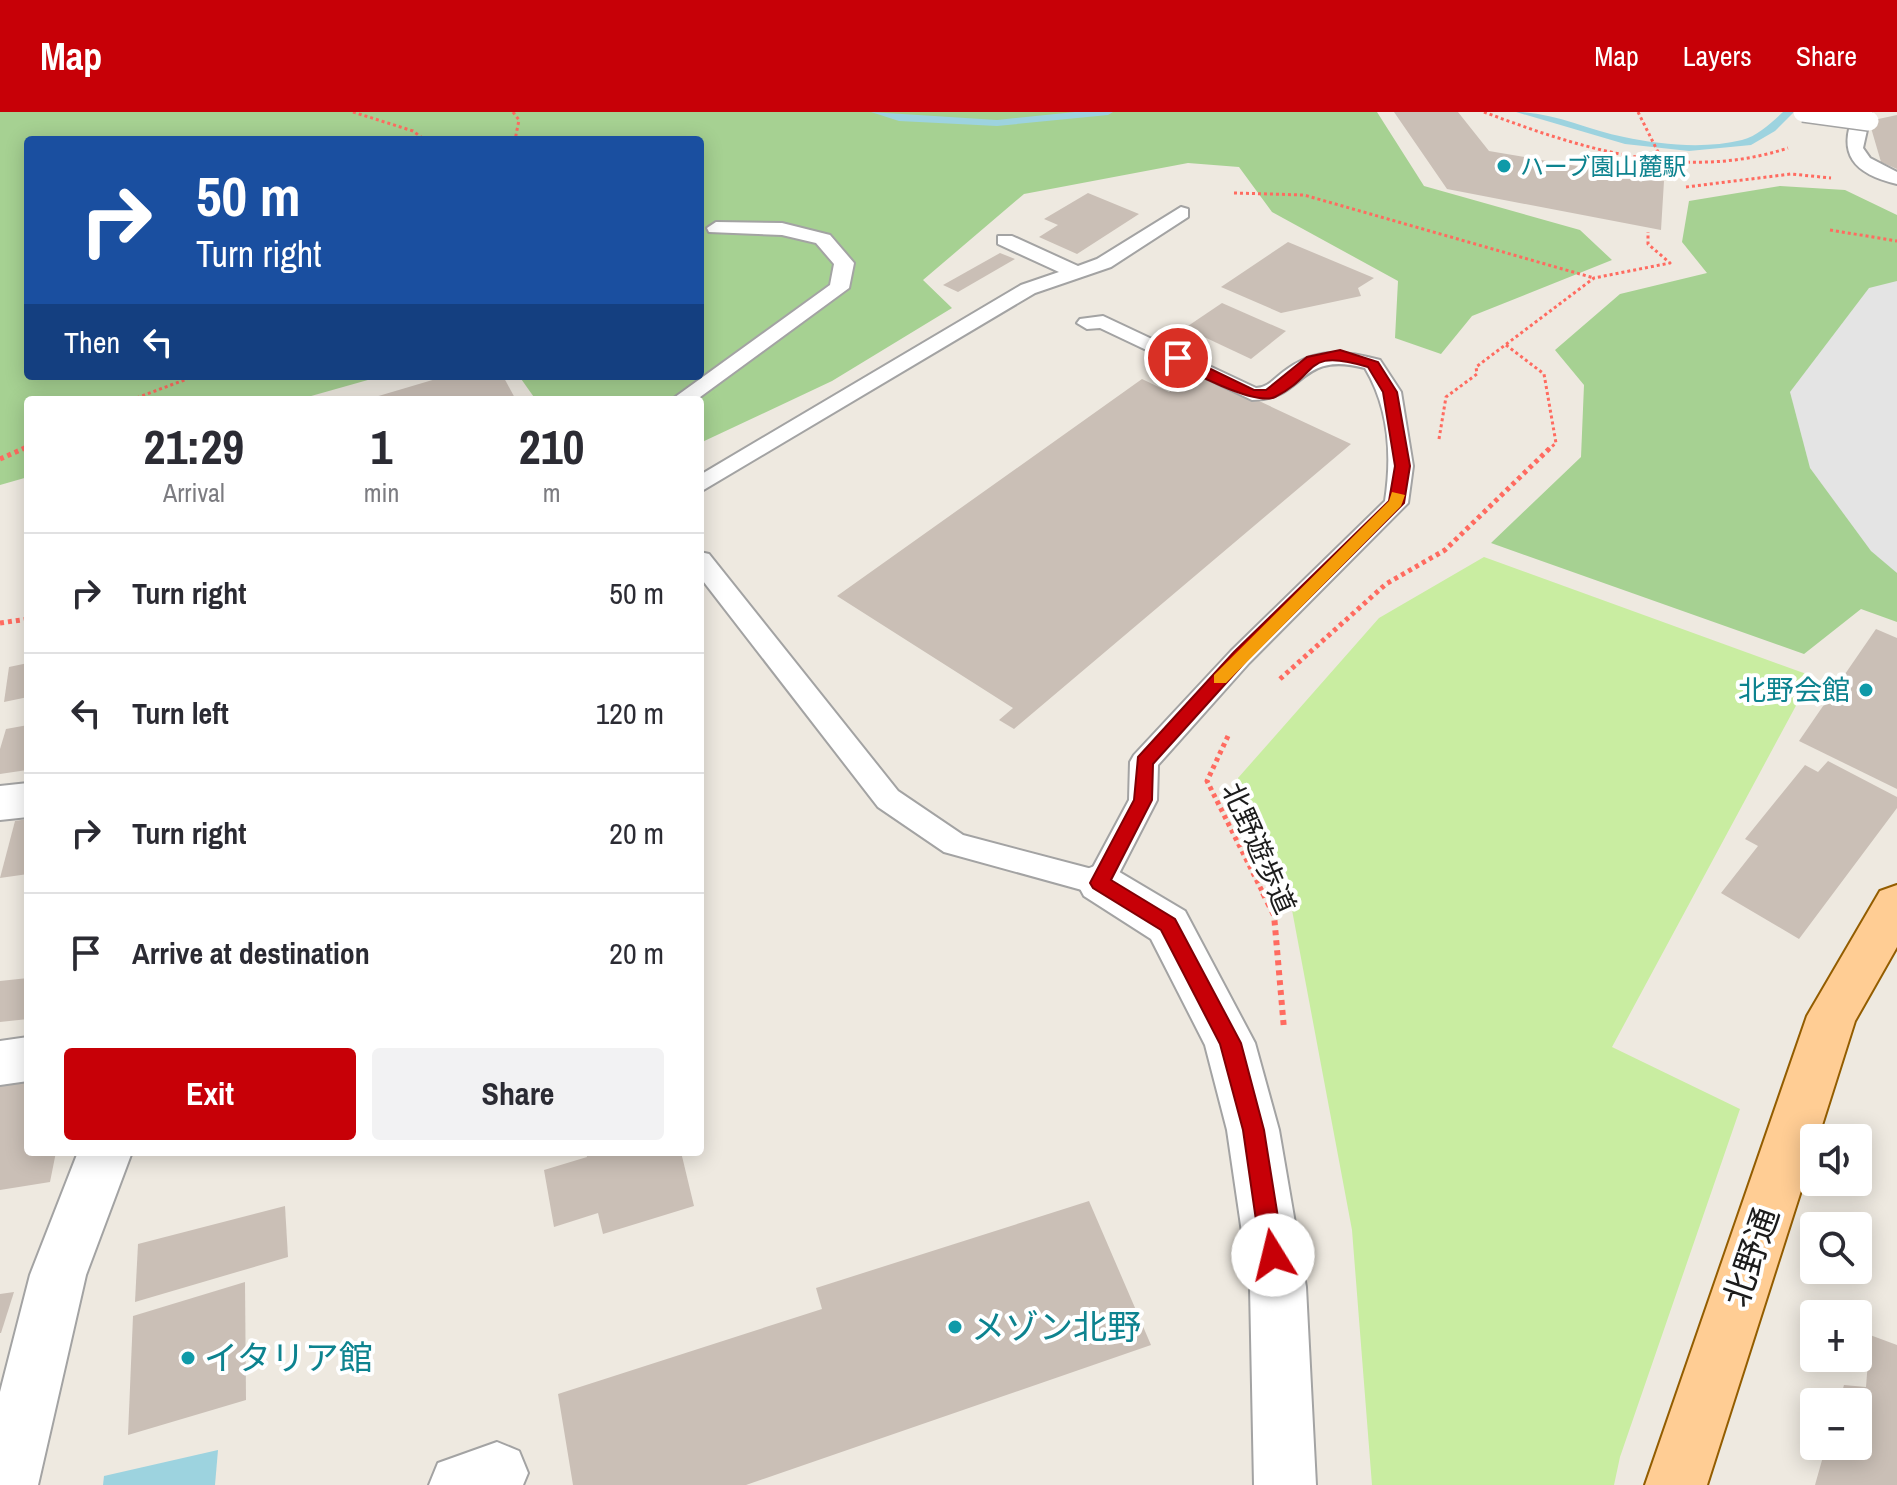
<!DOCTYPE html>
<meta charset="utf-8">
<style>
body{margin:0;font-family:"Archivo Narrow","Noto Sans JP",sans-serif;background:#f2f2f3;color:#2b2b33;height:100vh;display:flex;flex-direction:column;font-size:30px;white-space:nowrap}
*{box-sizing:border-box;margin:0}
p{font-size:26px;color:#7c7c81}
.icon{flex:none;width:44px;height:44px;fill:none;stroke:currentColor;stroke-width:2;stroke-linecap:round;stroke-linejoin:round}
.map{position:relative;flex:1;overflow:hidden}
.drawer{position:absolute;left:24px;top:284px;width:680px;height:760px;display:flex;flex-direction:column;background:#fff;border-radius:8px;box-shadow:0 4px 20px #0003}
.drawer>*{flex:none}
.hud{position:absolute;left:24px;top:24px;width:680px;height:244px;border-radius:8px;box-shadow:0 4px 20px #0003;background:#1a4fa0;color:#fff;overflow:hidden}
.buttons{position:absolute;left:1800px;top:1012px;display:grid;gap:16px}
.buttons a{display:grid;place-items:center;width:72px;height:72px;border-radius:8px;background:#fff;box-shadow:0 4px 20px #0003;font-size:40px}
.pin{position:absolute;display:grid;place-items:center;width:68px;height:68px;color:#fff;margin:-34px;border:4px solid #fff;border-radius:50%;box-shadow:0 2px 8px #0007}
.me{position:absolute;width:88px;margin:-44px;rotate:351deg;stroke-linejoin:round;filter:drop-shadow(0 0 6px #0008)}
.turn{display:flex;align-items:center;gap:28px;height:168px;padding:0 40px;font-size:36px}
.turn .icon{width:104px;height:104px;stroke-width:2.5}
.turn b{display:block;font-size:56px;line-height:68px}
.then{display:flex;align-items:center;height:76px;padding:0 40px;background:#0003;gap:16px;font-size:30px}
.eta{display:flex;justify-content:space-evenly;align-items:center;height:136px;text-align:center}
.eta b{font-size:48px;font-weight:700;line-height:56px}
.primary-button{display:flex;gap:16px;margin-top:auto;padding:16px 40px}
.primary-button a{flex:1;height:92px;border-radius:8px;background:#c70007;color:#fff;font-size:32px;font-weight:700;line-height:92px;text-align:center}
.primary-button a+a{background:#f2f2f3;color:#2b2b33}
ul{padding:0;list-style:none}
li{display:flex;align-items:center;gap:24px;height:120px;padding:0 40px;border-top:2px solid #e1e1e2}
li div{flex:1}
li b{display:block;font-size:30px}
li em{font-style:normal}
header{display:flex;align-items:center;gap:48px;box-sizing:border-box;height:112px;padding:0 40px;background:#c70007;color:#fff}
header strong{font-size:38px}
nav{display:flex;gap:44px;margin-inline-start:auto;font-size:28px}
.map>svg:first-child{display:block}
.grass{fill:#c9eda1}
.forest{fill:#a6d192}
.parking{fill:#e4e4e4}
.water{fill:#9dd3df}
.lines{fill:none;stroke-linecap:round;stroke-linejoin:round}
.stream{fill:#9dd3df;fill-rule:evenodd}
.building{fill:#cabfb6}
.service-casing{stroke:#a3a3a3;stroke-width:4}
.minor-casing{stroke:#a3a3a3;stroke-width:4}
.primary-casing{stroke:#935d00;stroke-width:4}
.path-far2{stroke:#ff6b60;stroke-width:3;stroke-dasharray:3 3;stroke-linecap:butt}
.path-far1{stroke:#ff6b60;stroke-width:5;stroke-dasharray:4 4;stroke-linecap:butt}
.path{stroke:#ff6b60;stroke-width:6;stroke-dasharray:5 5;stroke-linecap:butt}
.service{fill:#fff;fill-rule:evenodd}
.minor{fill:#fff;fill-rule:evenodd}
.primary{fill:#ffcd94;fill-rule:evenodd}
.service-bridge-casing{stroke:#a3a3a3;stroke-width:22;stroke-linecap:butt}
.service-bridge{stroke:#fff;stroke-width:19}
.route{fill:#c70007;stroke:#810005;stroke-width:2}
.slow{fill:#f59e0b}
.culture-dot{fill:#0f9aa8;stroke:#fff;stroke-width:3}
.labels{text-anchor:middle;dominant-baseline:central;stroke-width:8;stroke-linejoin:round;paint-order:stroke}
.far-culture-label{font-size:24px;fill:#0d838f;stroke:#fff;text-anchor:start}
.culture-label{font-size:28px;fill:#0d838f;stroke:#fff;text-anchor:end}
.street-label{font-size:28px;fill:#1c1c1c;stroke:#fff}
.near-street-label{font-size:34px;fill:#1c1c1c;stroke:#fff}
.near-culture-label{font-size:34px;fill:#0d838f;stroke:#fff;text-anchor:start}
</style>
<header>
<strong>Map</strong>
<nav><a>Map</a><a>Layers</a><a>Share</a></nav>
</header>
<div class="map">
<svg width="1897" height="1373" viewBox="0 0 1897 1373">
<rect width="100%" height="100%" fill="#eee9e0"/>
<!-- grass -->
<polygon class="grass" points="1484,445 1812,564 1612,935 1740,997 1620,1345 1614,1373 1372,1373 1352,1118 1292,798 1238,666 1379,506"/>
<!-- forest -->
<g class="forest">
<polygon points="0,0 1377,0 1424,74 1580,118 1612,148 1472,204 1441,242 1395,226 1398,169 1272,100 1239,55 1188,51 1024,82 923,168 952,196 832,269 700,331 700,288 536,288 519,264 700,264 700,28 28,28 28,264 382,264 297,288 28,288 28,365 0,373"/>
<polygon points="1780,74 1845,78 1897,103 1897,510 1861,497 1804,542 1491,431 1581,345 1584,273 1555,238 1620,182 1707,161 1682,130 1689,89"/>
</g>
<!-- parking -->
<polygon class="parking" points="1897,169 1897,461 1871,439 1810,356 1790,280 1869,176"/>
<!-- water -->
<polygon class="water" points="218,1338 215,1373 103,1373 104,1364"/>
<g class="lines">
<!-- stream -->
<g class="stream">
<polygon points="871,0 997,8 1075,0 1113,0 1108,3 997,14 899,9"/>
<path d="M1516 0C1553 0 1588 18 1624 25 1661 33 1706 37 1742 28 1758 24 1771 11 1783 0H1794L1775 19 1751 33 1689 39 1625 32Z"/>
</g>
</g>
<!-- building -->
<g class="building">
<polygon points="1394,0 1458,0 1489,39 1664,69 1661,118 1447,77"/>
<polygon points="1897,3 1897,57 1881,50 1869,9"/>
<polygon points="1088,81 1139,102 1077,142 1039,125 1058,113 1044,107"/>
<polygon points="1288,130 1374,166 1358,176 1361,184 1281,201 1221,175"/>
<polygon points="1000,141 1015,147 958,180 943,173"/>
<polygon points="1222,191 1286,219 1251,247 1185,216"/>
<polygon points="1197,260 1351,332 1014,617 999,608 1013,596 837,484 1142,267 1169,280"/>
<polygon points="446,264 503,264 516,288 365,288"/>
<polygon points="1876,517 1897,526 1897,677 1799,629"/>
<polygon points="28,551 28,585 4,590 9,555"/>
<polygon points="28,613 27,658 0,662 0,637 6,617"/>
<polygon points="1828,649 1897,685 1897,696 1799,827 1721,781 1758,734 1745,727 1805,653 1818,660"/>
<polygon points="28,707 28,762 0,766 15,709"/>
<polygon points="28,866 28,907 0,910 0,869"/>
<polygon points="28,961 28,1040 56,1040 50,1070 0,1078 0,966"/>
<polygon points="586,1040 681,1040 694,1094 603,1122 598,1101 554,1115 544,1058 587,1045"/>
<polygon points="1089,1089 1151,1233 746,1373 573,1373 558,1282 822,1197 816,1176"/>
<polygon points="285,1094 288,1145 135,1190 138,1132"/>
<polygon points="245,1170 246,1288 128,1323 133,1204"/>
<polygon points="14,1180 1,1221 0,1221 0,1182"/>
<polygon points="1870,1223 1897,1233 1897,1373 1815,1373 1826,1334 1858,1334 1858,1290 1839,1290 1844,1273 1866,1275"/>
</g>
<g class="lines">
<defs>
<g id="service">
<path d="M1855 0H1871L1863 36 1870 46 1897 60V72C1854 62 1836 42 1855 0Z"/>
<polygon points="1181,95 1188,97 1188,105 1111,155 1035,181 700,380 700,363 1021,173 1059,160 998,132 998,124 1012,124 1078,154 1097,147"/>
<polygon points="716,110 782,111 830,123 854,151 849,176 696,288 671,288 830,173 834,152 816,131 782,123 709,120 707,116"/>
<path d="M1103 204 1256 276C1267 276 1274 267 1283 260 1315 235 1343 238 1380 248L1401 280 1413 354 1408 391 1249 551 1158 653 1157 688 1110 779 1100 783 944 740 878 695 700 465V440L709 442 898 679 963 723 1092 757 1129 688 1130 650 1134 643 1231 539 1385 389C1392 344 1389 296 1365 256 1297 238 1306 288 1252 288L1100 216 1087 217 1077 211 1080 207Z"/>
</g>
<g id="minor">
<polygon points="28,671 28,705 0,708 0,674"/>
<polygon points="1100,752 1116,758 1185,799 1255,931 1279,1018 1306,1175 1316,1373 1254,1373 1250,1175 1227,1018 1205,933 1151,827 1084,784 1077,771 1084,758"/>
<polygon points="28,925 28,969 0,973 0,929"/>
<polygon points="78,1040 132,1040 86,1163 38,1373 0,1373 0,1280 30,1163"/>
<polygon points="497,1330 519,1339 528,1361 523,1373 429,1373 438,1351"/>
</g>
<polygon id="primary" points="1897,773 1897,835 1855,909 1818,1026 1814,1026 1814,1038 1707,1373 1645,1373 1807,904 1880,779"/>
</defs>
<!-- service casing -->
<use href="#service" class="service-casing"/>
<!-- minor casing -->
<use href="#minor" class="minor-casing"/>
<!-- primary casing -->
<use href="#primary" class="primary-casing"/>
<!-- path-far2 -->
<g class="path-far2">
<polyline points="353,0 413,19 425,28"/>
<polyline points="513,0 519,8 515,28"/>
<path d="M1484 0C1582 37 1685 70 1788 36"/>
<polyline points="1638,0 1662,48"/>
<polyline points="1686,75 1791,62 1831,66"/>
<polyline points="1234,81 1304,83 1594,166"/>
<polyline points="1830,118 1897,129"/>
<polyline points="1506,233 1544,262 1556,331 1549,337"/>
<polyline points="131,288 195,264"/>
<polyline points="1439,327 1446,285 1477,262 1476,255 1594,166 1670,151 1648,132 1648,120"/>
<polyline points="22,337 28,335"/>
</g>
<!-- path-far1 -->
<g class="path-far1">
<polyline points="0,347 27,335"/>
<polyline points="0,511 28,507"/>
<polyline points="1280,567 1386,472 1445,438 1551,335"/>
<polyline points="1228,624 1207,669 1264,783"/>
</g>
<!-- path -->
<polyline class="path" points="1263,781 1274,803 1284,917"/>
<!-- service -->
<use href="#service" class="service"/>
<!-- minor -->
<use href="#minor" class="minor"/>
<!-- primary -->
<use href="#primary" class="primary"/>
<defs>
<polyline id="service-bridge" points="1803,0 1869,9"/>
</defs>
<!-- service-bridge casing -->
<use href="#service-bridge" class="service-bridge-casing"/>
<!-- service-bridge -->
<use href="#service-bridge" class="service-bridge"/>
</g>
<!-- route -->
<path class="route" d="M1340 238 1378 250 1397 280 1410 354 1404 391 1246 549 1153 652 1152 688 1111 768 1175 807 1241 931 1264 1018 1284 1143 1281 1151 1273 1155 1265 1151 1261 1143 1243 1018 1220 932 1161 818 1093 776 1090 771 1134 688 1138 645 1234 540 1389 389 1395 354 1383 280 1368 255C1302 235 1320 263 1275 285 1256 294 1185 259 1171 246L1182 243 1254 278H1266L1307 245Z"/>
<!-- slow -->
<polygon class="slow" points="1392,380 1405,383 1401,394 1226,571 1214,571 1214,563 1389,389"/>
<!-- markers -->
<g class="culture-dot">
<circle cx="1504" cy="54" r="8"/>
<circle cx="1866" cy="578" r="8"/>
<circle cx="955" cy="1215" r="8"/>
<circle cx="188" cy="1246" r="8"/>
</g>
<g class="labels">
<!-- far-culture labels -->
<g class="far-culture-label">
<text x="1520" y="54">ハーブ園山麓駅</text>
</g>
<!-- culture labels -->
<g class="culture-label">
<text x="1850" y="578">北野会館</text>
</g>
<!-- street labels -->
<g class="street-label">
<text transform="translate(1259 736) rotate(66)">北野遊歩道</text>
</g>
<!-- near-street labels -->
<g class="near-street-label">
<text transform="translate(1751 1145) rotate(-71)">北野通</text>
</g>
<!-- near-culture labels -->
<g class="near-culture-label">
<text x="971" y="1215">メゾン北野</text>
<text x="204" y="1246">イタリア館</text>
</g>
</g>
</svg>
<div class="buttons">
<a><svg class="icon" aria-label="sound" viewBox="0 0 24 24"><path d="M4 9h4l5-4v14l-5-4H4zM17 9q2 3 0 6"/></svg></a>
<a><svg class="icon" aria-label="search" viewBox="0 0 24 24"><circle cx="10" cy="10" r="6"/><path d="M15 15l6 6"/></svg></a>
<a>+</a>
<a>−</a>
</div>
<div class="pin" style="left:1178px;top:246px;background:#d93025"><svg class="icon" aria-label="arrive" viewBox="0 0 24 24"><path d="M6 21V4h12l-3 4 3 4H6"/></svg></div>
<svg class="me" style="left:1273px;top:1143px" viewBox="-20 -20 40 40"><circle r="19" fill="#fff"/><path d="M0-13L10 11 0 6-10 11z" fill="#c70007"/></svg>
<div class="hud">
<div class="turn"><svg class="icon" aria-label="right" viewBox="0 0 24 24"><path d="M7 20v-9h11M14 6l5 5-5 5"/></svg><div><b>50 m</b>Turn right</div></div>
<div class="then">Then<svg class="icon" aria-label="left" viewBox="0 0 24 24"><path d="M17 20v-9H6M10 6l-5 5 5 5"/></svg></div>
</div>
<section class="drawer">
<div class="eta">
<div><b>21:29</b><p>Arrival</p></div>
<div><b>1</b><p>min</p></div>
<div><b>210</b><p>m</p></div>
</div>
<ul>
<li><svg class="icon" aria-label="right" viewBox="0 0 24 24"><path d="M7 20v-9h11M14 6l5 5-5 5"/></svg><div><b>Turn right</b></div><em>50 m</em></li>
<li><svg class="icon" aria-label="left" viewBox="0 0 24 24"><path d="M17 20v-9H6M10 6l-5 5 5 5"/></svg><div><b>Turn left</b></div><em>120 m</em></li>
<li><svg class="icon" aria-label="right" viewBox="0 0 24 24"><path d="M7 20v-9h11M14 6l5 5-5 5"/></svg><div><b>Turn right</b></div><em>20 m</em></li>
<li><svg class="icon" aria-label="arrive" viewBox="0 0 24 24"><path d="M6 21V4h12l-3 4 3 4H6"/></svg><div><b>Arrive at destination</b></div><em>20 m</em></li>
</ul>
<div class="primary-button"><a>Exit</a><a>Share</a></div>
</section>
</div>
